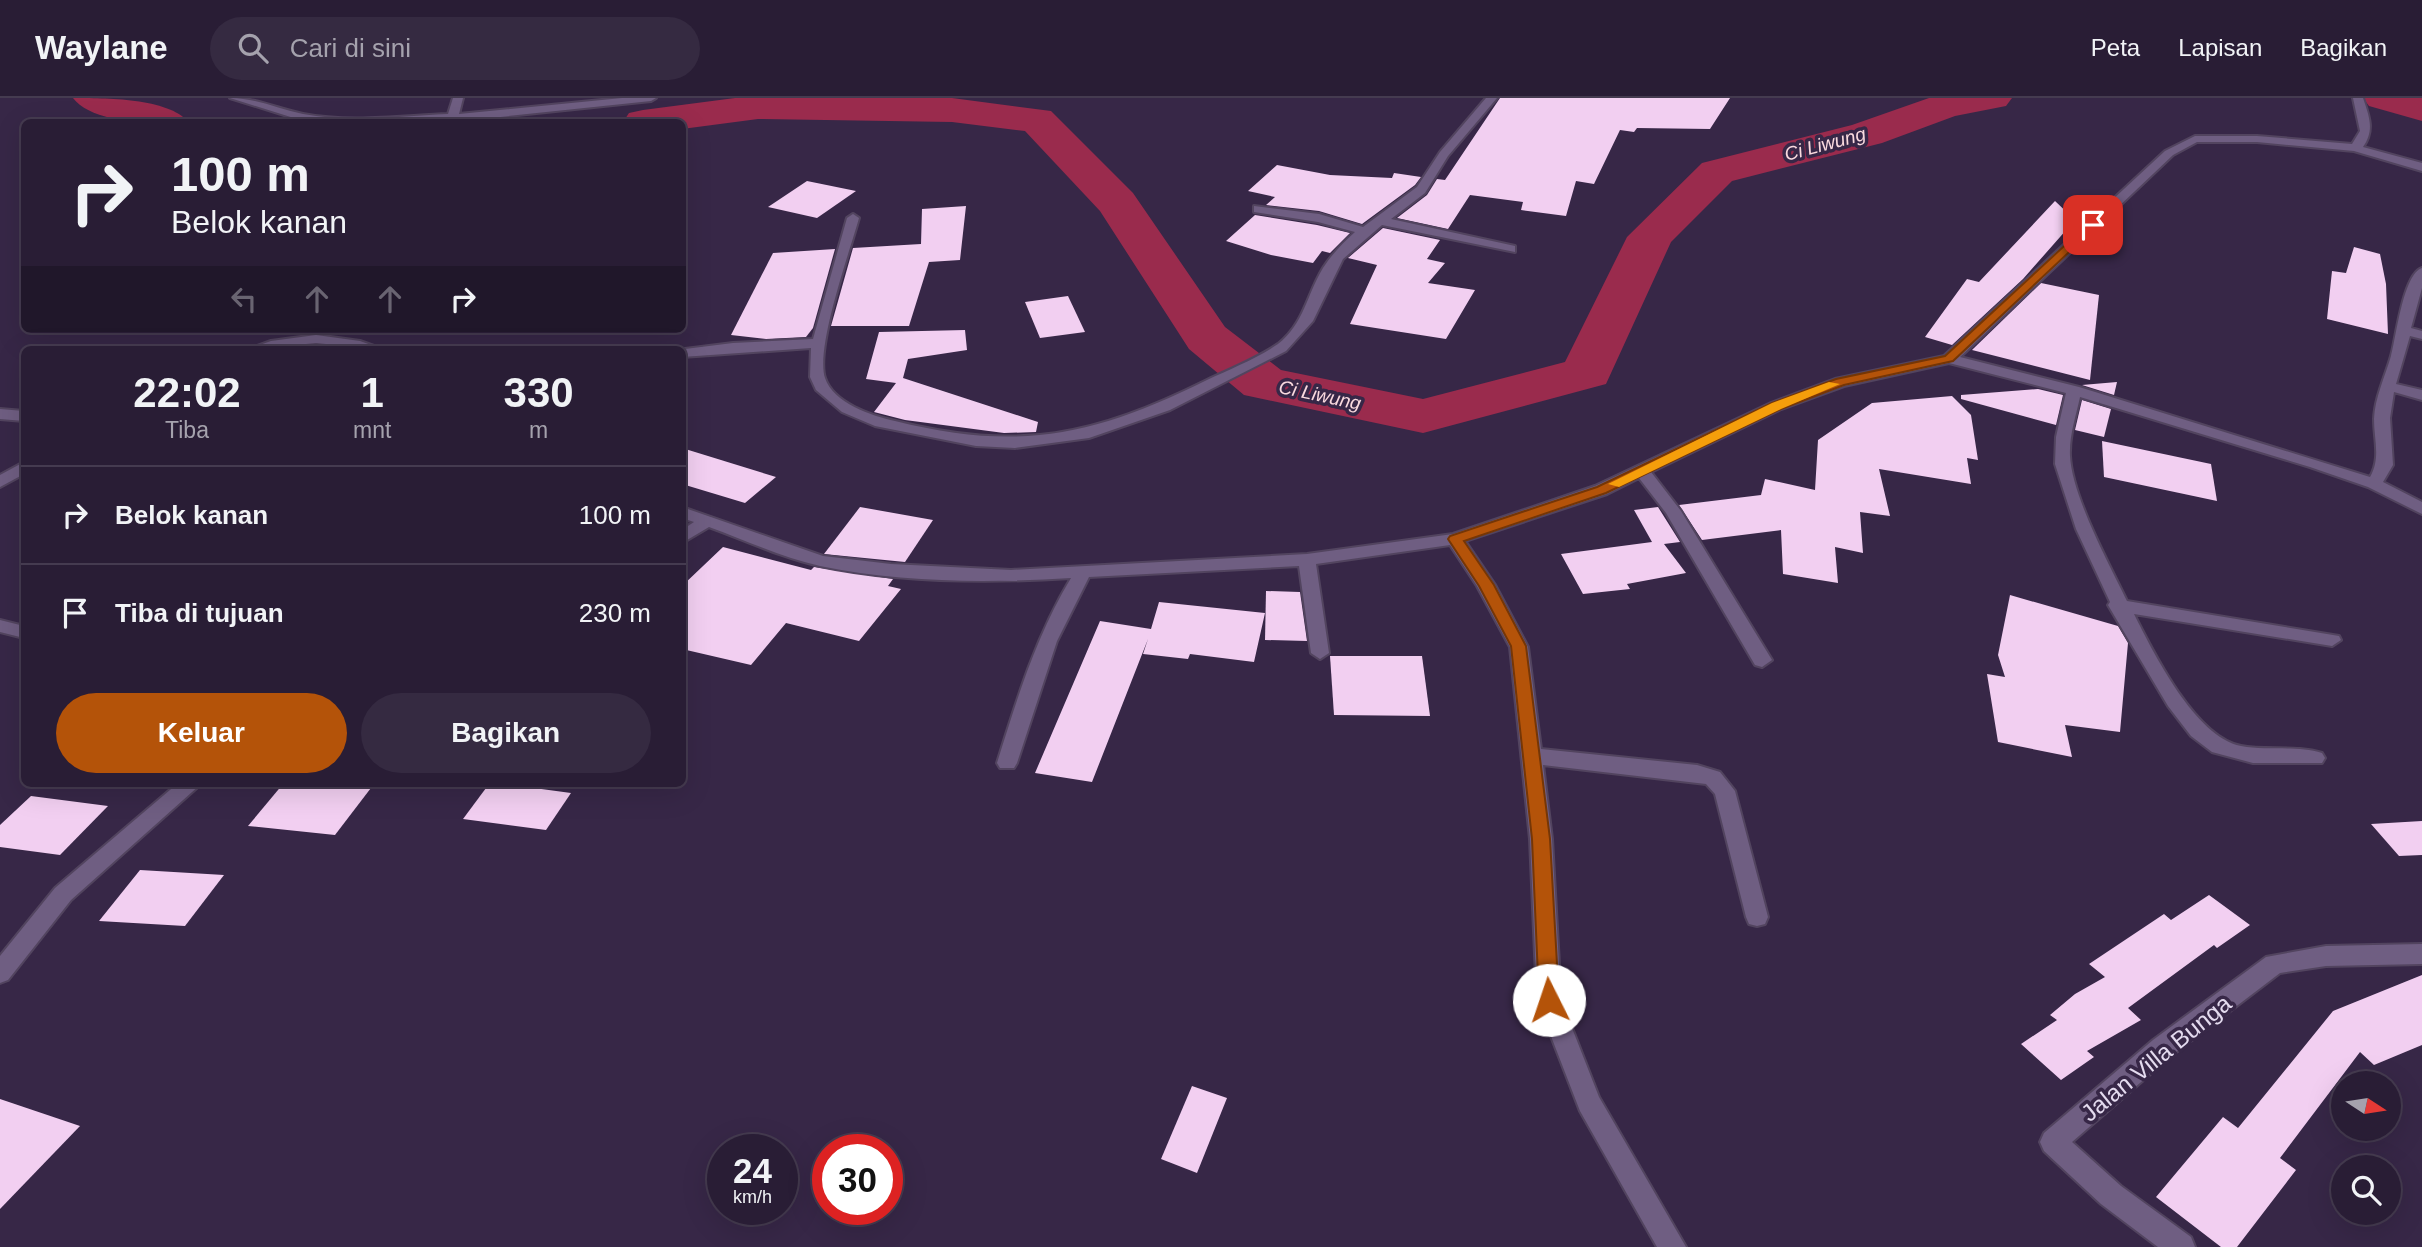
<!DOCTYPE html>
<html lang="id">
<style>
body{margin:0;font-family:Arial,sans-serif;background:#352a41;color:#f1f3f6;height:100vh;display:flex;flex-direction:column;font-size:26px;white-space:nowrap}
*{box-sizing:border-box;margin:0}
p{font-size:23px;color:#a5a2ad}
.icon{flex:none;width:38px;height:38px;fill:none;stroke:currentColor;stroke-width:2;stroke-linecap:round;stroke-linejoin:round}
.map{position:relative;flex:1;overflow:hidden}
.sheet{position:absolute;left:21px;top:248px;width:665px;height:441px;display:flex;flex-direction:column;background:#291d35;border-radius:10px;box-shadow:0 7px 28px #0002,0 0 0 2px #453b50}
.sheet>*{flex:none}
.banner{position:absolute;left:21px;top:21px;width:665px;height:214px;border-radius:10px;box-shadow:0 7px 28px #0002,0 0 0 2px #453b50;background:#291d35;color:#f1f3f6;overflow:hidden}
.needle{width:46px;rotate:102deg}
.tools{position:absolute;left:2331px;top:973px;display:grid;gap:14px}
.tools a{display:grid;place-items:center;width:70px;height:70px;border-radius:50%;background:#291d35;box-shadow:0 7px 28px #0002,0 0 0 2px #453b50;font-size:35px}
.speed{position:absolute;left:707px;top:1036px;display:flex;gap:14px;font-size:35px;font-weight:700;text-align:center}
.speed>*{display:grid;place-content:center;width:91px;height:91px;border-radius:50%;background:#291d35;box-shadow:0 7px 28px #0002,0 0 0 2px #453b50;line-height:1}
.speed small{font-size:18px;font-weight:400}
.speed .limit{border:10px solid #d22;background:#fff;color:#111}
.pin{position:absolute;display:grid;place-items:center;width:60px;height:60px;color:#fff;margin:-30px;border-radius:14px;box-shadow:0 4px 10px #0006}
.me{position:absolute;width:77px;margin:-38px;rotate:356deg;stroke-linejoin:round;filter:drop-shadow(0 0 5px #0008)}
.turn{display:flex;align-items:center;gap:24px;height:147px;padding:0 35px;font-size:32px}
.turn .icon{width:91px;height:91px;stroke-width:2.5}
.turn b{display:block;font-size:49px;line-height:60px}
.lanes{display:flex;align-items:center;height:66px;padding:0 35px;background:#0003;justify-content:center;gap:35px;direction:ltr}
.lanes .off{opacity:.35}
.eta{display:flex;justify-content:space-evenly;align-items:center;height:119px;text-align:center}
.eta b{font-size:42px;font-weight:600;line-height:49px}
.primary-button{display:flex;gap:14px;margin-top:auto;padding:14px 35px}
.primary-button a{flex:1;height:80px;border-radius:42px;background:#b45309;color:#fff;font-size:28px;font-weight:600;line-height:80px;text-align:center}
.primary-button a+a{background:#352a41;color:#f1f3f6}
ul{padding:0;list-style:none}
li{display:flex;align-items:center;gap:21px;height:98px;padding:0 35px;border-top:2px solid #453b50}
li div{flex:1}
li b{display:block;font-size:26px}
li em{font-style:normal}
header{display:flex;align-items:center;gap:42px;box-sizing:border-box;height:98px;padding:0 35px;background:#291d35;border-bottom:2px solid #453b50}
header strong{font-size:33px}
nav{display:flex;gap:38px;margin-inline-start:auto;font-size:24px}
.search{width:490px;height:63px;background:#352a41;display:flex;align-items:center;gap:18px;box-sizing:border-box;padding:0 24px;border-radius:38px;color:#a5a2ad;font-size:26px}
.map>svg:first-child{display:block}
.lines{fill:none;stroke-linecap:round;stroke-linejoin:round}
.river{fill:#9a2b4d;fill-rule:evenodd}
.building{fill:#f2cff1}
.minor-casing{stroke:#52445f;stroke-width:4}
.minor{fill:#6f5e82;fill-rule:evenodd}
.route{fill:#b45309;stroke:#753606;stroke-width:2}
.slow{fill:#f59e0b}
.labels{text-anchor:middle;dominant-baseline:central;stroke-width:7;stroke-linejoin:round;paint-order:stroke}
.far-water-label{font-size:19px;font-style:italic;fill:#fadadf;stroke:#372747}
.near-street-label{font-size:24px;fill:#e4dbef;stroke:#372747}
</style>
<header>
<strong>Waylane</strong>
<div class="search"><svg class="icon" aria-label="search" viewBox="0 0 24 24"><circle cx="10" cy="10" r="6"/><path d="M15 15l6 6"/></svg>Cari di sini</div>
<nav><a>Peta</a><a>Lapisan</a><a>Bagikan</a></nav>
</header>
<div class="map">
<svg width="2422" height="1149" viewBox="0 0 2422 1149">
<rect width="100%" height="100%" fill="#372747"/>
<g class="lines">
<!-- river -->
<g class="river">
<path d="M73 0C104 0 169 0 188 24 159 27 92 26 73 0Z"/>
<polygon points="735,0 952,0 1051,13 1133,95 1225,229 1281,272 1423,301 1565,264 1627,139 1702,65 1852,27 1929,0 2012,0 2006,8 1955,18 1882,45 1732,83 1671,144 1606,286 1423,335 1244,297 1189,251 1100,113 1025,33 952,24 758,21 682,31 682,24 623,24 629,15 643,12"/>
<polygon points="2363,0 2422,0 2422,23 2369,8"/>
</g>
</g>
<!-- building -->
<g class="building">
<polygon points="1500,0 1730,0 1710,31 1637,30 1634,34 1620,32 1594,86 1576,83 1566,118 1521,112 1523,104 1470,97 1448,131 1397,120 1427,97 1437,81 1445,82"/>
<polygon points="1277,67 1330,77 1392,80 1394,75 1421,79 1415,87 1362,126 1319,113 1266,107 1275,99 1248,93"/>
<polygon points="807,83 856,93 817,120 768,109"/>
<polygon points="2055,103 2075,122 2023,181 1952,247 1925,239 1967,181 1979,184"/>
<polygon points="966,108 960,162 929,164 909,228 831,228 853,150 921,146 922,111"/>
<polygon points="1255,117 1317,127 1350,135 1330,155 1322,153 1313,165 1271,157 1226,143"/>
<polygon points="1383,130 1440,142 1427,161 1445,165 1428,185 1475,192 1446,241 1350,226 1377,167 1348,160"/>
<polygon points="2354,149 2380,156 2386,186 2388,236 2327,221 2332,173 2346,175"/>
<polygon points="835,151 813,230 806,239 766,241 731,237 773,155"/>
<polygon points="2041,185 2099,197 2090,282 1972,252"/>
<polygon points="1068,198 1085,234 1040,240 1025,204"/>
<polygon points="965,232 967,252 908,261 903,280 1038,324 1036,334 1004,335 905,322 874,314 896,285 866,281 879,234"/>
<polygon points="2117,284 2114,297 2082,287"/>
<polygon points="2038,291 2063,297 2056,327 1961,301 1961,297"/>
<polygon points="1952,298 1971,317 1978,362 1967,360 1971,386 1879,371 1890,418 1860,414 1863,455 1835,449 1838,485 1783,476 1781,432 1702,442 1679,407 1761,397 1765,381 1815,392 1818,342 1872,305"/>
<polygon points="2082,302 2111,311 2104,339 2075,332"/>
<polygon points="2102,343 2211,366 2217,403 2104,379"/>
<polygon points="682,350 776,379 745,405 682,386"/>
<polygon points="860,409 933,422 905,464 824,456"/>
<polygon points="1658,409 1680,444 1664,446 1686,475 1627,486 1630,491 1583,496 1561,456 1652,444 1634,412"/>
<polygon points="723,449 811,472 814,469 893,481 888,488 901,491 859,543 786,525 751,567 682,551 682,488"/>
<polygon points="1266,493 1300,494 1307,543 1265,542"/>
<polygon points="2010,497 2118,528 2128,545 2120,634 2065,627 2072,659 1998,644 1987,576 2005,579 1998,557"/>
<polygon points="1159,504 1265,515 1254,564 1190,556 1188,561 1143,556 1148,541 1092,684 1035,675 1100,523 1151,531"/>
<polygon points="1330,558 1422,558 1430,618 1334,617"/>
<polygon points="283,686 374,686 335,737 248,728"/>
<polygon points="489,686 505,686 571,695 546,732 463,721"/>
<polygon points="31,698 108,708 60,757 0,749 0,727"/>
<polygon points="2422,723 2422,757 2399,758 2371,726"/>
<polygon points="140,772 224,777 185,828 99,823"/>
<polygon points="2209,797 2250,827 2217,850 2214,847 2128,910 2141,922 2087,953 2094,959 2061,982 2021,946 2057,922 2050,917 2075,896 2105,879 2089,866 2164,816 2171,822"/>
<polygon points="2422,877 2422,947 2374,967 2360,954 2280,1060 2296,1072 2237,1149 2221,1149 2156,1099 2223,1019 2238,1030 2333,913"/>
<polygon points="1192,988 1227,1000 1197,1075 1161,1061"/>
<polygon points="0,1001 80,1028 0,1111"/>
</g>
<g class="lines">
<defs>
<g id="minor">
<path d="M230 0C256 0 278 11 303 16 350 25 400 18 448 16L453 0H463L459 16 622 0H656L651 3 452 24H320L297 21Z"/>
<path d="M1486 0H1497L1448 58 1425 95 1391 121 1515 148V154L1382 127 1343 161 1313 223 1286 253 1170 312 1089 340 1015 350 976 348 875 328 842 314 816 292 810 279 811 250 682 259V252H677L733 245 813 241 847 120 853 116 859 120C850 153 815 250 825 280 833 305 872 318 895 323 1019 354 1094 338 1207 282 1230 271 1256 261 1278 246 1304 226 1307 196 1323 170 1332 156 1343 145 1355 134L1318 124 1254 114V108L1319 116 1363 129 1417 89 1440 54Z"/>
<path d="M2353 0H2363C2369 18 2375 32 2363 49L2422 65V73L2354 53 2257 44H2197L2173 57 1960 259 2079 289 2370 379C2381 360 2374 342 2374 321 2375 299 2385 279 2391 258 2396 241 2403 176 2422 170V190L2411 230 2422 233V241L2410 238 2396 286 2422 292V302L2394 294 2390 320 2393 367 2383 384 2422 404V416L2368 389 2310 369 2080 299C2076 318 2069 338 2070 358 2072 398 2109 466 2127 503L2339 538 2341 542 2332 548 2134 516C2153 554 2195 639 2241 648 2267 653 2297 647 2322 655L2325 660 2322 665H2253L2212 654 2191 638 2168 608 2108 507 2110 504 2076 431 2055 366 2056 339 2066 295 1949 265 1844 288 1781 311 1651 374 1681 413 1772 562 1762 569 1755 567 1666 415 1639 380 1607 396 1465 443 1495 487 1528 549 1541 651 1697 667 1720 674 1735 693 1768 819 1765 826 1757 828 1749 826 1746 819 1715 696 1706 686 1543 667 1552 741 1561 902 1599 999 1686 1149H1657L1580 1013 1537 902 1530 741 1510 549 1477 488 1450 447 1316 466 1329 555 1320 561 1311 555 1299 468 1089 479 1057 543 1017 665 1014 670H1000L997 665C1017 601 1036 538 1071 480 989 485 901 485 820 468 783 460 745 442 709 429L682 445V432L694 424 682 420V409L823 458 891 466 1011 472 1307 456 1453 436 1595 388 1771 305 1835 281 1944 258 2165 53 2195 38H2257L2352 46 2360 33Z"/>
<polygon points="316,237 360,243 385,252 316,245 246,252 271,243"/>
<polygon points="0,311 24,313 24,323 0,321"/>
<polygon points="24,364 24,376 0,389 0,377"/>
<polygon points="0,522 24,528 24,540 0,534"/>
<polygon points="177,686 201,686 71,802 8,882 0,885 0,858 55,790"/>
<polygon points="2422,846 2422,866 2326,868 2280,875 2171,958 2072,1044 2121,1088 2191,1139 2195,1149 2158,1149 2101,1106 2044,1053 2040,1044 2044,1035 2153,942 2266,859 2326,848"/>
</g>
</defs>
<!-- minor casing -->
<use href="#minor" class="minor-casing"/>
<!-- minor -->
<use href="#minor" class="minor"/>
</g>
<!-- route -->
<polygon class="route" points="2089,125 2098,127 1953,263 1844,287 1781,311 1606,395 1464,443 1494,487 1526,548 1550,741 1559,902 1556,909 1549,911 1542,909 1539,902 1532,741 1511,548 1479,488 1448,441 1450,438 1597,389 1772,305 1836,281 1945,258"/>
<!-- slow -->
<polygon class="slow" points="1829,284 1840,286 1781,311 1619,389 1608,386 1772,305"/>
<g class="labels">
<!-- far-water labels -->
<g class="far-water-label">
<text transform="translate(1825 46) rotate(-15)">Ci Liwung</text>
<text transform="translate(1320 297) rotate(12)">Ci Liwung</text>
</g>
<!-- near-street labels -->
<g class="near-street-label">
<text transform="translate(2156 960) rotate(-39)">Jalan Villa Bunga</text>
</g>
</g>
</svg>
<div class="tools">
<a><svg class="needle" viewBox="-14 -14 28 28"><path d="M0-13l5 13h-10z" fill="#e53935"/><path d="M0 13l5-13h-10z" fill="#a5a2ad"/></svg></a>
<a><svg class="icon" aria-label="search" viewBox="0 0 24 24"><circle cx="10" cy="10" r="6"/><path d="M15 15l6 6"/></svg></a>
</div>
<div class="speed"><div>24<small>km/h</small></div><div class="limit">30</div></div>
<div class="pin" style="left:2093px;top:127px;background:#d93025"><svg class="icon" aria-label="arrive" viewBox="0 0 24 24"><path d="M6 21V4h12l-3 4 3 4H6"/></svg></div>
<svg class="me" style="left:1549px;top:902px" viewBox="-20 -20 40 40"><circle r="19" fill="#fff"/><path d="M0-13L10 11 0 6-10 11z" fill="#b45309"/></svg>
<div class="banner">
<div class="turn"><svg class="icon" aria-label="right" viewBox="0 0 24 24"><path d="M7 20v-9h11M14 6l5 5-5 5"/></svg><div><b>100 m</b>Belok kanan</div></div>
<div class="lanes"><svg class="icon off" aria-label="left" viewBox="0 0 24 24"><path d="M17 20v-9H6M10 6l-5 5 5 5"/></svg><svg class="icon off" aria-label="ahead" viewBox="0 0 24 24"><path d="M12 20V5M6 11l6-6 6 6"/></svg><svg class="icon off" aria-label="ahead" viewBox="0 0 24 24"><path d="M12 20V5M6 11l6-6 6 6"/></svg><svg class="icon" aria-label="right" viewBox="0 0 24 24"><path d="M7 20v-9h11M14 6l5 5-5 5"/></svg></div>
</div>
<section class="sheet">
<div class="eta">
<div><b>22:02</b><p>Tiba</p></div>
<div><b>1</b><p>mnt</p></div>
<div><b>330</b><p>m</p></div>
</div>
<ul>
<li><svg class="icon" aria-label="right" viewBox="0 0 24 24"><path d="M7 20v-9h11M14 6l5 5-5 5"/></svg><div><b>Belok kanan</b></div><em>100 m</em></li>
<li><svg class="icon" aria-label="arrive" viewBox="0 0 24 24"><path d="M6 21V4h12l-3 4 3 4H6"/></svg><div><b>Tiba di tujuan</b></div><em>230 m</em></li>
</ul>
<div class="primary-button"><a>Keluar</a><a>Bagikan</a></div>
</section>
</div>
